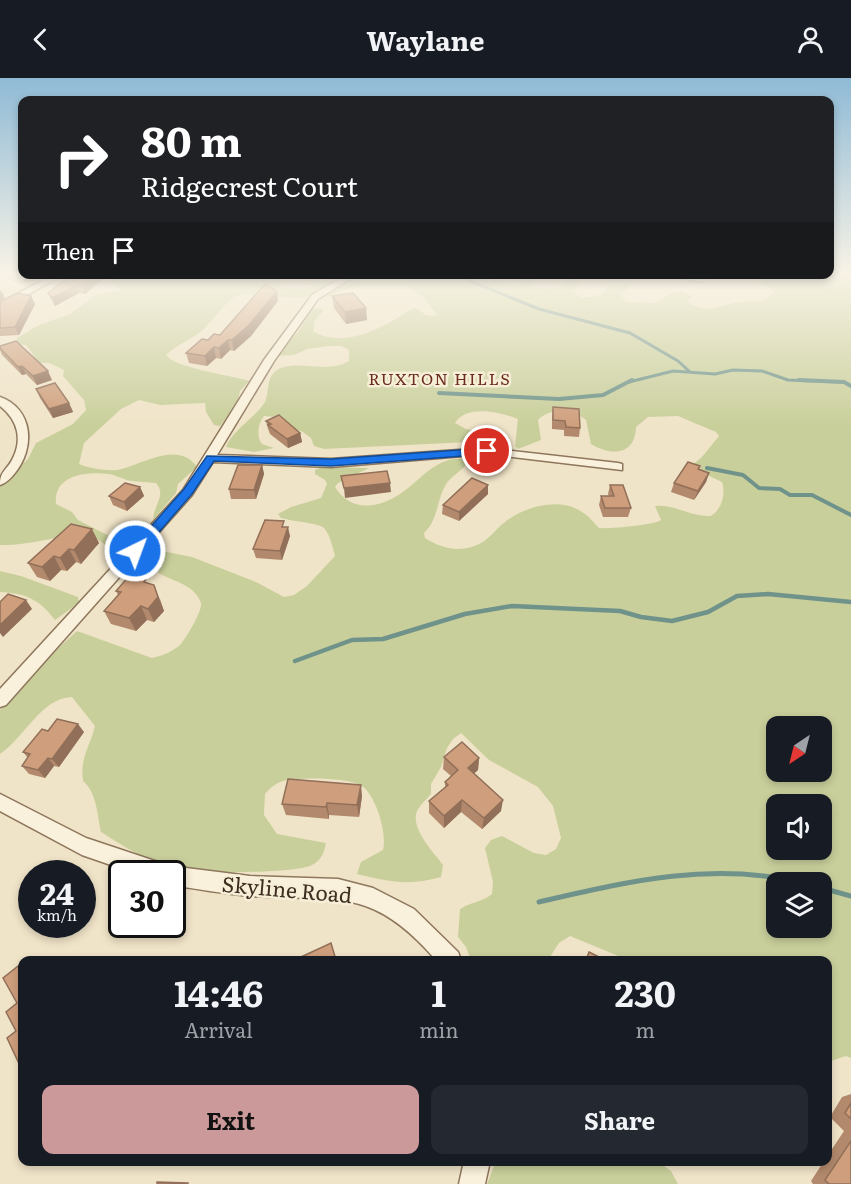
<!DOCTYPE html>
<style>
body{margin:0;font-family:Literata,serif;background:#242831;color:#f1f3f6;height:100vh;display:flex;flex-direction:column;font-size:22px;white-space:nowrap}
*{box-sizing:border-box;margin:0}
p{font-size:20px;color:#9ea1a6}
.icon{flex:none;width:33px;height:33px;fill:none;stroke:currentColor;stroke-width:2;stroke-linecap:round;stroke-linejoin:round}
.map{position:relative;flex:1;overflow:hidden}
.panel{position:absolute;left:18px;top:878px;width:814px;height:210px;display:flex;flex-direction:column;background:#171b24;border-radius:12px;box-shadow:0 3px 9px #0003}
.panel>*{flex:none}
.banner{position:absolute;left:18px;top:18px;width:816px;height:183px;border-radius:12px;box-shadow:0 3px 9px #0003;background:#202124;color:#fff;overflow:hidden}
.needle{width:39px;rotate:215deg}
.controls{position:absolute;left:766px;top:638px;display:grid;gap:12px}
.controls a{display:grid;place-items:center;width:66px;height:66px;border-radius:12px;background:#171b24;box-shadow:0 3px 9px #0003;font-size:30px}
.speed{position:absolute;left:18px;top:782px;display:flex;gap:12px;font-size:30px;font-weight:700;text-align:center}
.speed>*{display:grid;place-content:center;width:78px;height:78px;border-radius:50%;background:#171b24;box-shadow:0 3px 9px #0003;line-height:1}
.speed small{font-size:15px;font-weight:400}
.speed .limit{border:3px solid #111;border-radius:9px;background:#fff;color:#111}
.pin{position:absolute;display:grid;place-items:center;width:51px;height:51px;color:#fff;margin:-26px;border:3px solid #fff;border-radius:50%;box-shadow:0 2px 6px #0007}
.me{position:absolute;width:66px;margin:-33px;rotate:42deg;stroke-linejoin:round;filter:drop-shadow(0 0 4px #0008)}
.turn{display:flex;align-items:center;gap:21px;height:126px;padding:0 24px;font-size:27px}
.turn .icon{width:78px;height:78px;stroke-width:2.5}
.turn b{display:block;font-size:42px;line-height:51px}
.then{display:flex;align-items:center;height:57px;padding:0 24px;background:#0003;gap:12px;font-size:22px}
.eta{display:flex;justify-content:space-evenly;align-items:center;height:102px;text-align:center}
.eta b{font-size:36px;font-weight:700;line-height:42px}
.cta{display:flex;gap:12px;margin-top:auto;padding:12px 24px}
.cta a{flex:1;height:69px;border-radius:12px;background:#cc999b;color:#111;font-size:24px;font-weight:700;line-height:69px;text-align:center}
.cta a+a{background:#242831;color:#f1f3f6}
header{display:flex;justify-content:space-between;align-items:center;height:78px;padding:0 24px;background:#171b24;font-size:27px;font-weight:700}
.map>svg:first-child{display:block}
.green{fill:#c9cf9b;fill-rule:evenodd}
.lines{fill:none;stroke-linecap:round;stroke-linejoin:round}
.stream-far3{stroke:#6f938a;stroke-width:3}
.stream-far2{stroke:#6f938a;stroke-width:4}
.stream-far1{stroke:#6f938a;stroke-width:4.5}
.stream{stroke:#6f938a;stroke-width:5}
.service-casing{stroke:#8d765c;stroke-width:2}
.minor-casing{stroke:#8d765c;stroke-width:3}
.service{fill:#faf1dc;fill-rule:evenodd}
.minor{fill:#faf1dc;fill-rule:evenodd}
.wall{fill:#b2896c}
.shaded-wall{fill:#916f58}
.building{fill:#cf9f7d;stroke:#916f58;stroke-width:1.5}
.route{fill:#1a73e8;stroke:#114b97;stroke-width:1.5}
.labels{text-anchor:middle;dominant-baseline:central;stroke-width:5;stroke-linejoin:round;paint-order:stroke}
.far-neighbourhood-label{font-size:16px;letter-spacing:1.5px;fill:#6b2e1e;stroke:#f7eed8}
.near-street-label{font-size:21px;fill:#3d2e20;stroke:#f7eed8}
</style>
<header><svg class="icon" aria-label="back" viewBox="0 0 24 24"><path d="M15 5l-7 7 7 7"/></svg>Waylane<svg class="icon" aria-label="person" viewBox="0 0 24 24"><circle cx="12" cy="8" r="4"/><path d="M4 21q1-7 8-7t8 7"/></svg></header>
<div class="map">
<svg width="851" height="1106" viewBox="0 0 851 1106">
<rect width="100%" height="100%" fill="#f0e4c8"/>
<!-- green -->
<g class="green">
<path d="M830 194H851V980L846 978 828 984V882H628L570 858 559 865 548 882H471L466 869 458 859 460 831C471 824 482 824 492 816L493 804 485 770 491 762 502 758 534 775 546 777 556 771 561 760 553 728 538 709 489 682 461 655 453 661 447 670 441 689 431 706V716C427 721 421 726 418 731 408 749 434 774 443 787L441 799C408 808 390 804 357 796L361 784 383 772C387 756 377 719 362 708 348 699 300 699 283 703 276 705 270 710 265 716L264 737 277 756 326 765C324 774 322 782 312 787 295 796 201 795 179 792 155 788 121 767 101 754 97 736 97 715 83 703 80 679 89 671 95 648L72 619C41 620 24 660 0 676V632L45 582 77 553 152 580C162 578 174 573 181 566 186 560 203 532 201 525 193 500 157 504 147 483L150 478 167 474 192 479 256 504 284 519 294 517 307 508 335 478C333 471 330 456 324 450 319 445 290 443 281 440L278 436 291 429 321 420 327 406 325 402 315 396V392L322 389 369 390 338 405 335 409C351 434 377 431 400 416 420 403 436 378 463 381L468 384C462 394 450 398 445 408 436 425 438 442 424 455L425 460C445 473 469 476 488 460 494 455 499 448 505 444 525 428 560 419 582 434 589 438 594 445 599 450 608 451 655 447 661 442L655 428C674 426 691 439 711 438 722 431 726 416 722 404L690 389 702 379 719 358 716 354 678 338 648 339 636 349C635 378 611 378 591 366L586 342C573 331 550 329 538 342L541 362 518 371 515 368 518 341C501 334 466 326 455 345L466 351 497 357 496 361 490 363 324 371 314 368 311 360 303 354 287 348 276 339 264 338C258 345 256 359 262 366L274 370 254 374 226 369C232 353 253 341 263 327 272 316 262 295 284 289 306 284 328 295 349 283V272L341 268H329L307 271 294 277 274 278 298 254 311 233 319 230 324 232 315 242 313 253C344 272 385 249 411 231L416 230 426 237 436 238 437 236 421 217 405 208H365L350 210 329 218 322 216 364 197H489L490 201 518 209 523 197H536L532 209C539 211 555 212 562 208 568 205 571 199 579 198L580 205 574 214 581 220 601 217 608 207H629L630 209 620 216 626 224 656 225 670 216 682 213 692 219 687 223 689 225C706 235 717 229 734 225 750 221 761 228 774 215L772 211 757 204 756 200 752 197 830 196ZM777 648H822V693H777ZM777 726H822V771H777ZM777 804H822V849H777Z"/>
<path d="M115 197H285L280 202V209C295 213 312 211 323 203L325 197H332C328 202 323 212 317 215 292 228 263 210 236 218 228 221 212 243 204 251 193 261 177 266 166 277 174 290 231 297 249 303L240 313 237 327 220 348 214 347 206 334 205 325 160 327 139 322 121 331 84 365 79 386C88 390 107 393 117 392 140 388 178 361 197 389L178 406 176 415 153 442C153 428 167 417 156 405 148 404 139 404 132 403 124 402 116 397 109 396 86 393 53 397 56 426L72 434 78 442 121 464 122 469 117 474 87 455C59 458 27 468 0 467V406L28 381 36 365 73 346 86 332 84 322 63 298 64 292 49 285H31L35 279 26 267 17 266V260L39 247 70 236 95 217 118 213 120 211 111 204Z"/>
<path d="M0 493 21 498 78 519 79 525 55 542C40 522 26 515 0 514Z"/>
<polygon points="496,1083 657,1083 671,1093 678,1106 487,1106"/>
</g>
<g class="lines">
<!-- stream-far3 -->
<g class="stream-far3">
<polyline points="453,196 539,231 630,255 678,283 689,293"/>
<polyline points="629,304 673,293 715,296 733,292 762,293 788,302 841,304"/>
</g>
<!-- stream-far2 -->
<g class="stream-far2">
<polyline points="799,302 844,304 851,308"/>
<polyline points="439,315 559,321 603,317 632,302"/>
<polyline points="707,390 743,397 759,410 780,411 790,417 812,417 851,437"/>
</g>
<!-- stream-far1 -->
<polyline class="stream-far1" points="295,583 352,562 383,561 465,536 512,528 620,533 641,539 672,543 708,534 737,518 768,516 851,524"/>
<!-- stream -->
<g class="stream">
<polyline points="822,810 851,818"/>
<path d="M539 824C630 803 708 784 801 804"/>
</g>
<defs>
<polygon id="service" points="0,195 18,201 57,198 59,199 57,200 18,203 0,197"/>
<g id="minor">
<polygon points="54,196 65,196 0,232 0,225"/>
<polygon points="347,196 358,196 318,221 274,283 217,377 331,381 487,370 618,385 622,386 622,392 487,376 331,389 213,384 192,417 6,627 0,629 0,611 183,412 264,282 312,217"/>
<polygon points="666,196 685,196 704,202 700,204"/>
<path d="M0 319C34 331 35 371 15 395 11 400 6 405 0 407 0 393 6 393 12 382 23 362 18 342 0 328Z"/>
<path d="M0 716 86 760 170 788 250 798 338 801 373 810 414 831 458 874 461 882H436C372 808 338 823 250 818 224 816 198 811 172 807V795H134L82 777 0 733Z"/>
<polygon points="464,1083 490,1083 485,1106 459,1106"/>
</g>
</defs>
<!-- service casing -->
<use href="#service" class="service-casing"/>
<!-- minor casing -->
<use href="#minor" class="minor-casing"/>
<!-- service -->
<use href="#service" class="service"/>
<!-- minor -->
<use href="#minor" class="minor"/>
</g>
<!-- wall -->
<g class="wall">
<polygon points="72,196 108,197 85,216 79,215 55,228 48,215"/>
<polygon points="31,218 35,226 19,257 0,258 0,224"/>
<polygon points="332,218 367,242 346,246 334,230"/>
<polygon points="278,223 251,258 234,273 230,272 221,281 216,280 207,288 189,285 186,275 208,262 220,257"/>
<polygon points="0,268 52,302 37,307 26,296 22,297 2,277 0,272"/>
<polygon points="36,311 69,325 73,334 53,340 40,320"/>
<polygon points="553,329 580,350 579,359 564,358 564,352 552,351 552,338"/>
<polygon points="266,343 300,355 302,364 288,370 270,356 269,353 268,351"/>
<polygon points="262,387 264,396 256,421 231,421 229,411"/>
<polygon points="700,388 699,391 709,395 706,404 694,422 671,414 674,405"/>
<polygon points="488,407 488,416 459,443 442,436 443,427"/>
<polygon points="610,407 631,430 628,439 603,439 599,427 601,418 609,418 608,416"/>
<polygon points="140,409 144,418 127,433 113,427 109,418"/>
<polygon points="71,446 99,465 81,486 76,484 67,493 61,492 50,503 37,499 28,485"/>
<polygon points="285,449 290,458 282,482 256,480 253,471"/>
<polygon points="148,506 160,521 164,533 154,544 147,542 136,553 111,546 104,533 118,517 116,513"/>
<polygon points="48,653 84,654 59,689 54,688 45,700 29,696 22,688 28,680 23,674"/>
<polygon points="444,679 479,680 478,692 474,695 501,733 482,751 461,734 444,750 429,735 429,723 445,709 445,704 451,698 443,691"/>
<polygon points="362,718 359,739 329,737 329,741 286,737 282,726"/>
<polygon points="851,1016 851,1106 813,1106 811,1103 824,1083 828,1083 828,1077 844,1053 830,1039 842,1019"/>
</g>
<!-- shaded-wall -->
<g class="shaded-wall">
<polygon points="97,196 108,197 85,216 82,208"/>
<polygon points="76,207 79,215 55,228 52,220"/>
<polygon points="1,212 5,220 0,223 0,213"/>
<polygon points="277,213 278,223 251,258 234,273 232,262"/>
<polygon points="31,218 35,226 19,257 15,249"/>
<polygon points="366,230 367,242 346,246 345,234"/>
<polygon points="228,262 230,272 221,281 219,270"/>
<polygon points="214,269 216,280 207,288 205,278"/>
<polygon points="22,288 26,296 22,297 18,289"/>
<polygon points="48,293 52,302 37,307 33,298"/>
<polygon points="69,325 73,334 53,340 49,331"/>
<polygon points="300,355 302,364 288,370 287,361"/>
<polygon points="262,387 264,396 256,421 254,412"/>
<polygon points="709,395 706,404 694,422 698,413"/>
<polygon points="390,405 391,414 345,420 344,410"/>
<polygon points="488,407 488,416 459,443 459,434"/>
<polygon points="140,409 144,418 127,433 124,424"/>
<polygon points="288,449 290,458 282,482 280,473"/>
<polygon points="92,451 99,465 81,486 74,472"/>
<polygon points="69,471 76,484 67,493 60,480"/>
<polygon points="54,478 61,492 50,503 42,489"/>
<polygon points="154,507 164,533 154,544 148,531"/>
<polygon points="26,522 32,531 3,559 0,555 0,547"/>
<polygon points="141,528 147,542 136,553 129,540"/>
<polygon points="78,646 84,654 59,689 52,681"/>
<polygon points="48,680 54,688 45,700 38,692"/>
<polygon points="479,680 478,692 467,702 468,690"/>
<polygon points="361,707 362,718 359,739 357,727"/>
<polygon points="462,722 461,734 444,750 444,738"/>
<polygon points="503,722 501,733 482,751 484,740"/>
<polygon points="327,725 329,737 329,741 326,729"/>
</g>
<!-- building -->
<g class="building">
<polygon points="72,196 97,196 82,208 76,207 52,220 48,215"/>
<polygon points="265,206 277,213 249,247 232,262 228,262 219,270 214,269 205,278 186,275 202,261 208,262 214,256 220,257"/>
<polygon points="17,215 31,218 15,249 0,250 0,224"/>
<polygon points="353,215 366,230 345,234 332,218"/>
<polygon points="16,263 48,293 33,298 22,288 18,289 0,270 0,268"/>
<polygon points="55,305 69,325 49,331 36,311"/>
<polygon points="553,329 579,331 580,350 566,349 565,343 553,342"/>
<polygon points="279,337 300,355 287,361 268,347 271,346 266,343"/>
<polygon points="688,384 700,388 698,391 709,395 698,413 674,405"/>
<polygon points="238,387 262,387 254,412 229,411"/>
<polygon points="387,393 390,405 344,410 341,398"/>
<polygon points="472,400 488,407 459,434 443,427"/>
<polygon points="125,405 140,409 124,424 109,418"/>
<polygon points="610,407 623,407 631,430 605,430 601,418 614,418"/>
<polygon points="265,442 284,443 282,449 288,449 280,473 253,471"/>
<polygon points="71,446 92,451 74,472 69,471 60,480 54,478 42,489 28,485"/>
<polygon points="130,497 146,501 144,504 154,507 158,519 148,531 141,528 129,540 104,533 121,514 116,513"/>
<polygon points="8,516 26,522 0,547 0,524"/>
<polygon points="57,641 78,646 52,681 48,680 38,692 22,688 30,676 23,674 42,651 48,653"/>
<polygon points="462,664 479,680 468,690 503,722 484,740 462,722 444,738 429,723 448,707 445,704 458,692 444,679"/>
<polygon points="288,701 361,707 357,727 327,725 326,729 282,726"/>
<polygon points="331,865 336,882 302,882 301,879"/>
<polygon points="589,874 605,882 586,882"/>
<polygon points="22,885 22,992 7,960 16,953 6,934 17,925 3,900"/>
<polygon points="851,1025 851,1041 845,1035"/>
<polygon points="851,1063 851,1106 829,1106 825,1102"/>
<polygon points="157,1104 188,1105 188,1106 157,1106"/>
</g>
<!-- sky -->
<linearGradient id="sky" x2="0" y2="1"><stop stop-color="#8fbad6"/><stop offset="0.56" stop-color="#f8f3e6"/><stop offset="1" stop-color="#f8f3e6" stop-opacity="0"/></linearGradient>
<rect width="851" height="348" fill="url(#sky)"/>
<!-- route -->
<polygon class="route" points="487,370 492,373 490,376 331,388 214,383 192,416 140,476 131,476 129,473 184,411 207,378 331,381"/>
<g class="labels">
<!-- far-neighbourhood labels -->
<g class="far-neighbourhood-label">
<text x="440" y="300">RUXTON HILLS</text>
</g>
<!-- near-street labels -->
<g class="near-street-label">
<text transform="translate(287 810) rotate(5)">Skyline Road</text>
</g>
</g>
</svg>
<div class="controls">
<a><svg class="needle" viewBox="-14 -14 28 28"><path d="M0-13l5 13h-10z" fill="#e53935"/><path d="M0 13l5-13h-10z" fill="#9ea1a6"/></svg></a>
<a><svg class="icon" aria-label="sound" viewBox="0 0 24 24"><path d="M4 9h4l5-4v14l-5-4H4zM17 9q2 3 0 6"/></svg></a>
<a><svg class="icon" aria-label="layers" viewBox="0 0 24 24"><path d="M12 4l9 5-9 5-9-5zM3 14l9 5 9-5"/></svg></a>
</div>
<div class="speed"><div>24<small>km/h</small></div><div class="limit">30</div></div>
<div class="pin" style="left:487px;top:373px;background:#d93025"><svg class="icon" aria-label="arrive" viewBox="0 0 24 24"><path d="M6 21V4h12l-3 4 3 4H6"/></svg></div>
<svg class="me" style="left:135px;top:473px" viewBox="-20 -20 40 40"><circle r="17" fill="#1a73e8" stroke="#fff" stroke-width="3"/><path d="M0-11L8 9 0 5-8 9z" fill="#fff"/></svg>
<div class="banner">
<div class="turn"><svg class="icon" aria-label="right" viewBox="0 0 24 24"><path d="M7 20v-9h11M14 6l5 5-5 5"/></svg><div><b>80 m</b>Ridgecrest Court</div></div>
<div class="then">Then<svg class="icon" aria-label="arrive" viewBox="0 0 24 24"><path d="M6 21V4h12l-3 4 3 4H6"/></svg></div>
</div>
<section class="panel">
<div class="eta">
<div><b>14:46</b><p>Arrival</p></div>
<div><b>1</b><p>min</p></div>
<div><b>230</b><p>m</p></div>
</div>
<div class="cta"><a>Exit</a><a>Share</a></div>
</section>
</div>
